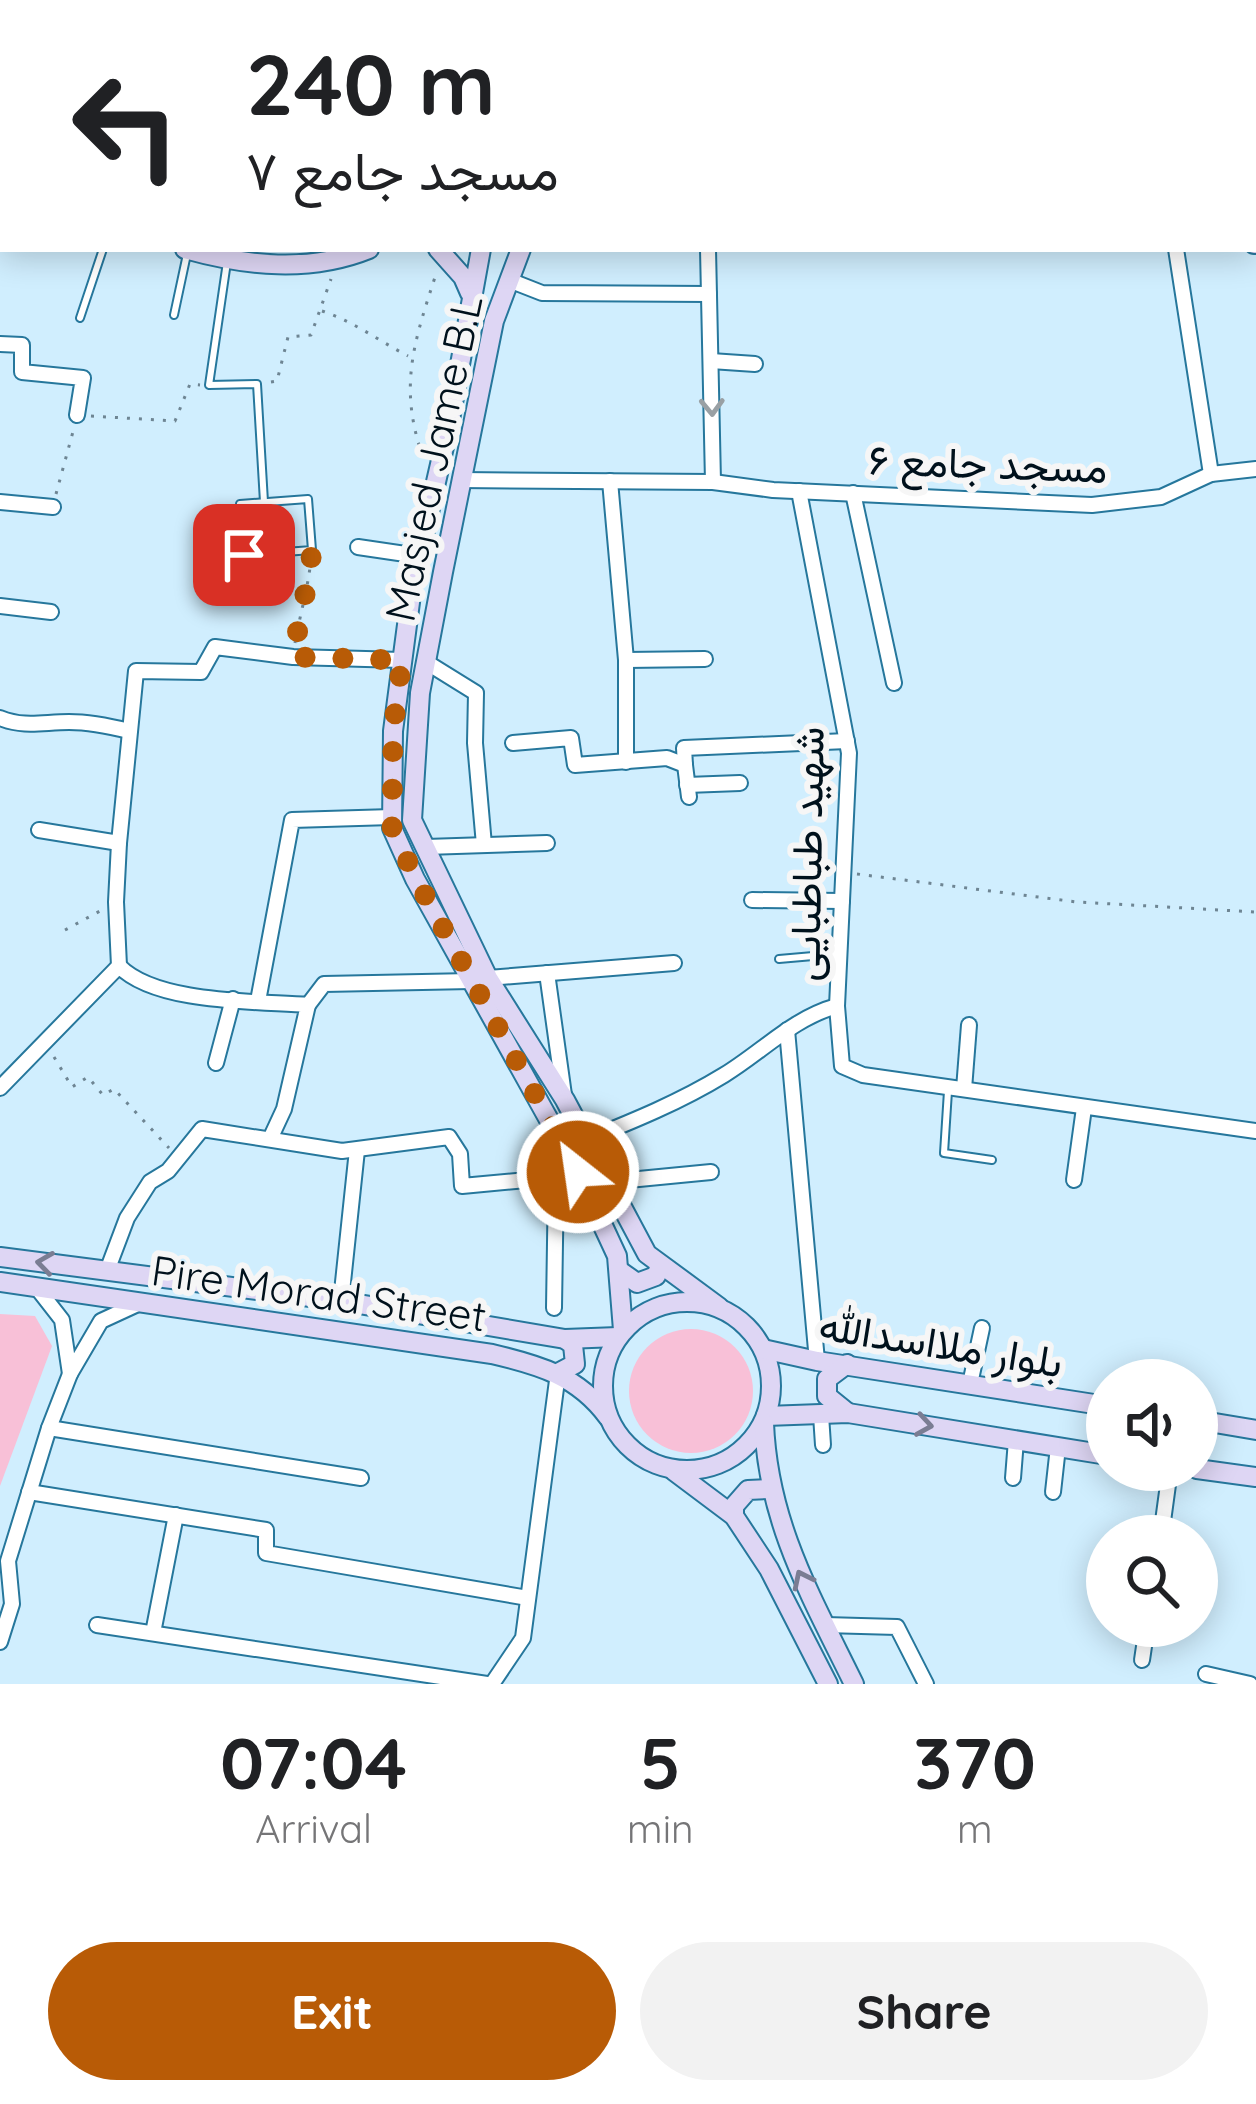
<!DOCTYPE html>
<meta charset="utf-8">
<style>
body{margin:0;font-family:Quicksand,Vazirmatn,sans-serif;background:#f2f2f2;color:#202124;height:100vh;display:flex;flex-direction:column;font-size:45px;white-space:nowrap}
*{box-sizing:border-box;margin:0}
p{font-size:39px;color:#757577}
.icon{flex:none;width:66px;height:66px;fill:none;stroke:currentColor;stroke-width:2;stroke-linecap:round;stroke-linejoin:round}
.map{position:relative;height:1684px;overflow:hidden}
.sheet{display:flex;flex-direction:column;background:#fff;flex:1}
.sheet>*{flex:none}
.guide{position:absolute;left:0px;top:0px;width:1257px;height:252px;box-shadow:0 6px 30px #0003;background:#fff;color:#202124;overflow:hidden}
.fabs{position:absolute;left:1086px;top:1359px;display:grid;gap:24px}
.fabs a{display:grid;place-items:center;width:132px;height:132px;border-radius:50%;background:#fff;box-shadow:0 6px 30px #0003;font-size:60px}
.pin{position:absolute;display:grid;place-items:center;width:102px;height:102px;color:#fff;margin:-51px;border-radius:24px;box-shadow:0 6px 18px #0006}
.me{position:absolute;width:132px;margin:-66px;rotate:330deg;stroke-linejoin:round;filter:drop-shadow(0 0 9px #0008)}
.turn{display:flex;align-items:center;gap:42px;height:252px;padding:0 48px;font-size:54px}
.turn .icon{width:156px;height:156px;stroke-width:2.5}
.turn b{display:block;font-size:84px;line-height:102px}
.eta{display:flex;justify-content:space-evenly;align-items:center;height:204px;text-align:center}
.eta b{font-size:72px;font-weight:700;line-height:84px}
.primary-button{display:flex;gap:24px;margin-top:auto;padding:24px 48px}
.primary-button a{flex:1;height:138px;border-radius:72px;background:#b85b06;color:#fff;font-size:48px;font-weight:700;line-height:138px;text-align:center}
.primary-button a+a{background:#f2f2f2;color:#202124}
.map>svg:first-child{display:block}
.green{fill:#f8c0d7}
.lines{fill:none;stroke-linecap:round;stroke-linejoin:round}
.lane-casing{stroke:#26779c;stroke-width:10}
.street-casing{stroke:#26779c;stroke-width:18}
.secondary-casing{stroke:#26779c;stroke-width:22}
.path{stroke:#6e8593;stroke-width:3;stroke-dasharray:3 9;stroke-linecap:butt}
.lane{stroke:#fff;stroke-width:6}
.street{stroke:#fff;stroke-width:14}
.secondary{stroke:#ded6f4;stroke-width:18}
.oneway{stroke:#99a0a4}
.oneway2{stroke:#7a7d93}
.route{stroke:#b85b06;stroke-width:21;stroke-dasharray:0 37.8}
.labels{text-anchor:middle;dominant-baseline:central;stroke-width:12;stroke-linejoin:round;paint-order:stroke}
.street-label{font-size:42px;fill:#00111c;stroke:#f6f6f6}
</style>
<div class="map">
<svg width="1256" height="1684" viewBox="0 0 1256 1684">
<rect width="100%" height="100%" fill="#d0eefe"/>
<!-- green -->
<g class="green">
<polygon points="0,1314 35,1316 52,1346 0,1486"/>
<circle cx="691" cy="1391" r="62"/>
</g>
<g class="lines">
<defs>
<g id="lane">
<polyline points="340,3 341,0"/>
<polyline points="514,3 514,0"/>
<polyline points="1012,3 1013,0"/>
<polyline points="227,262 209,385 257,384 264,502"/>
<polyline points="174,315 187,254"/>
<polyline points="80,318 103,249"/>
<polygon points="308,499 312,550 245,555 240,504"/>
<polyline points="779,959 836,954"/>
<polyline points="948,1091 944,1153 992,1160"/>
</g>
<g id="street">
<polyline points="457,0 457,3"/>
<polyline points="1045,0 1045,3"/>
<polyline points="1139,0 1139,3"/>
<polyline points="581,3 639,1"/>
<polyline points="903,3 903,0"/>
<polyline points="0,213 3,208"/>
<polyline points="708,249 713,482"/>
<polyline points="1176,249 1211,474"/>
<polyline points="509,280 542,293 709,294"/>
<polyline points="0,344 22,345 22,372 83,378 77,415"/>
<polyline points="711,361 755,364"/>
<polyline points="460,480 713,482 773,490 1092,505 1161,497 1211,474 1256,469"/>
<polyline points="610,481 626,660 626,762"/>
<polyline points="799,491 849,753 837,1006 842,1066 863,1075 1256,1131"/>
<polyline points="853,493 894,683"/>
<polyline points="0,502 53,507"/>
<polyline points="358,547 419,556"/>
<polyline points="0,606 51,612"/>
<polyline points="626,660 705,659"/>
<polyline points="426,662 476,693 475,743 484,845"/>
<path d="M0 718C25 728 43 722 69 722 90 722 109 726 129 731"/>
<polyline points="513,743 571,738 575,765 667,758 685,765 689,797"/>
<polyline points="685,765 684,748 847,741"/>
<polyline points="687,785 740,783"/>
<polyline points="39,830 119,843 136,671 201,672 215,647 293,657 402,660"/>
<polyline points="426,847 547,843"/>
<polyline points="752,900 842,901"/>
<polyline points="119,966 116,902 119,843"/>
<polyline points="547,973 564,1095"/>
<polyline points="488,978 674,963"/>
<polyline points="258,1001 292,820 392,817"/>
<polyline points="308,1005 324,984 471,981"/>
<polyline points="787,1030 817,1361"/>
<polyline points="216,1063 233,999"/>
<path d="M0 1088 119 966C156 1004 257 1001 308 1005L284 1109 271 1137"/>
<polyline points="964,1089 969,1025"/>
<path d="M586 1140C633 1121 680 1102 724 1075 762 1052 793 1018 837 1006"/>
<polyline points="1074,1180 1084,1108"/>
<polyline points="608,1182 711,1172"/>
<polyline points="107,1271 127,1218 150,1182 168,1171 202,1129 342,1151 449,1137 460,1154 462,1186 580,1175"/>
<polyline points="37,1288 62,1320 70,1374 101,1321 140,1303"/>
<polyline points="341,1301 357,1150"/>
<polyline points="554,1308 556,1177"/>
<polyline points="970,1384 982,1328"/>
<polyline points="821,1415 823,1445"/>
<polyline points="49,1428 361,1478"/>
<polyline points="1013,1478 1016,1440"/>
<polyline points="29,1492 266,1530 266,1553 528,1598"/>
<polyline points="1053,1492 1058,1447"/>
<polyline points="1161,1536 1170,1470"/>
<polyline points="97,1625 487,1684"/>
<polyline points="825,1625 897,1627 926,1684"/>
<polyline points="153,1633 176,1515"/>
<polyline points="0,1642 12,1604 8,1561 49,1428 70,1374"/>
<polyline points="1142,1660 1147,1626"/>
<polyline points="1206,1674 1250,1684"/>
<polyline points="492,1684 523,1638 558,1373"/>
</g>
<g id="secondary">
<polyline points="308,0 313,3"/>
<polyline points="0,2 4,0"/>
<polyline points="0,131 3,135"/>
<polyline points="1254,187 1256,187"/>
<polyline points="1254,244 1256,244"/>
<path d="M185 249C246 266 310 273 369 249"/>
<polyline points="438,249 463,277 470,293"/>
<polyline points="481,249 449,425 412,587 393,731 392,828 415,879 578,1172 617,1256 623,1330"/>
<polyline points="521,249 494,321 443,572 420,693 412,820 488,978 565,1100 647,1254 719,1307"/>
<polyline points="0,1257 341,1301 565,1339 618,1337"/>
<polyline points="620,1271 637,1283 656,1276 660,1266"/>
<path d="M0 1282 492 1354C539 1365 578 1376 608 1417"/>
<circle cx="687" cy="1386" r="84"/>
<polyline points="763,1349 817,1361 1107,1406"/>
<polyline points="847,1364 827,1379 827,1396 848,1413"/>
<polyline points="558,1373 575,1364 573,1345 565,1339"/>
<polyline points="766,1416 848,1413 1107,1455"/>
<polyline points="1197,1420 1256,1430"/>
<path d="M764 1423C768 1523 811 1596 854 1684"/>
<polyline points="1197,1469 1256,1477"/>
<polyline points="674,1471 734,1516 769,1569 828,1684"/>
<polyline points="734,1516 734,1506 748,1490 770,1489"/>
</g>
</defs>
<!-- lane casing -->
<use href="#lane" class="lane-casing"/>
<!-- street casing -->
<use href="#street" class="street-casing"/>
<!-- secondary casing -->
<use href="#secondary" class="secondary-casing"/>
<!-- path -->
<g class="path">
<path d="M322 311C353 321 379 341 408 356"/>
<polyline points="271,382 277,381 288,337 311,335 331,279"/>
<polyline points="91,416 175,421 190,384 200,385"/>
<path d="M423 457C398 387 414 342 436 274"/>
<polyline points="56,494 74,428"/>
<path d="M295 643C300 614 308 589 311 559"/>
<polyline points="857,874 1077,902 1256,912"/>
<polyline points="65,930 100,911"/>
<polyline points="54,1057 72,1087 88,1077 103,1095 114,1089 169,1148"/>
</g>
<!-- lane -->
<use href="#lane" class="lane"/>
<!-- street -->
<use href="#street" class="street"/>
<!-- secondary -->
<use href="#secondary" class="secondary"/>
</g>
<!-- one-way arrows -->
<defs><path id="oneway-chevron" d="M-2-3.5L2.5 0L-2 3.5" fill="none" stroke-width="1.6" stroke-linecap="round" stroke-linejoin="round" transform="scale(3)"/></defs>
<use class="oneway" href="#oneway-chevron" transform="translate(712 407) rotate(88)"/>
<g class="oneway2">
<use href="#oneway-chevron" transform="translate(45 1263) rotate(-172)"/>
<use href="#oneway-chevron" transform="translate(924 1425) rotate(9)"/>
<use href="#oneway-chevron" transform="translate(802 1579) rotate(-116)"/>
</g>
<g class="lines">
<!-- route -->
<path class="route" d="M244 555 312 550C308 587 299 620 293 657L402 660 393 730 392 828 416 879 578 1172"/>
</g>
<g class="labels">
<!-- street labels -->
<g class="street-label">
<text transform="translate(433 458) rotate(-78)">Masjed Jame B.L</text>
<text transform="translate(988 463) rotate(2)">مسجد جامع ۶</text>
<text transform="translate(806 854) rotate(-89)">شهید طباطبایی</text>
<text transform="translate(319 1293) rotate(8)">Pire Morad Street</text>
<text transform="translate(941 1343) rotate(9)">بلوار ملااسدالله</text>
</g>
</g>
</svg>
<div class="fabs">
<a><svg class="icon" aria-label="sound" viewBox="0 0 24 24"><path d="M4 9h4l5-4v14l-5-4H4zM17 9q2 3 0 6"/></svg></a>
<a><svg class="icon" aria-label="search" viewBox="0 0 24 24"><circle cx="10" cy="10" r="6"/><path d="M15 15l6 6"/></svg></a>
</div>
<div class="pin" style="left:244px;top:555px;background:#d93025"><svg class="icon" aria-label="arrive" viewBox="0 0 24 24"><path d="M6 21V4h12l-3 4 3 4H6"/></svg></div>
<svg class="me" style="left:578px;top:1172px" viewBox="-20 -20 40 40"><circle r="17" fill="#b85b06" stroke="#fff" stroke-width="3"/><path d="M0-11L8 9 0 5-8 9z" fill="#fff"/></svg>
<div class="guide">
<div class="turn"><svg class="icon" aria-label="left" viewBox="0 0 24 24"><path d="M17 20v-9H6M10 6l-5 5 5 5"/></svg><div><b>240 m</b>مسجد جامع ۷</div></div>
</div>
</div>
<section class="sheet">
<div class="eta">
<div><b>07:04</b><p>Arrival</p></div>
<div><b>5</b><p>min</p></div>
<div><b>370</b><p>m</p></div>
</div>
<div class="primary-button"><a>Exit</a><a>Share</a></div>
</section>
